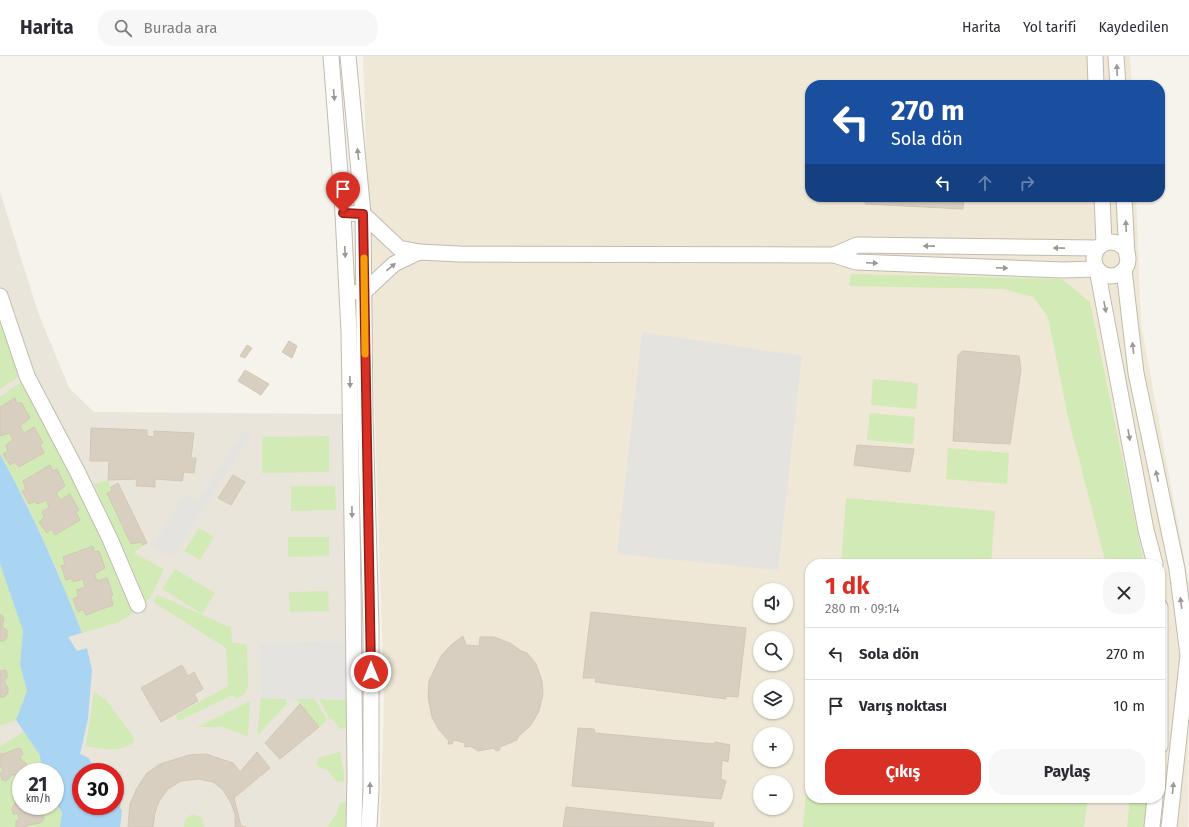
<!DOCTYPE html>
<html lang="tr">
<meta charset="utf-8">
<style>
body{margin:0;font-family:"Fira Sans",sans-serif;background:#f7f7f7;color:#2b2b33;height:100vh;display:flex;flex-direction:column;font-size:15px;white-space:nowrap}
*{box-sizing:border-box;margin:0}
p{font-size:13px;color:#7c7c81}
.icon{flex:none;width:22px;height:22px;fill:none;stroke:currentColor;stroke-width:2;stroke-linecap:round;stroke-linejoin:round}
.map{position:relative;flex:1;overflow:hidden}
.sheet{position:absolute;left:805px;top:503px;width:360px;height:244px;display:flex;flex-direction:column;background:#fff;border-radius:16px;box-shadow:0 1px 3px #0004}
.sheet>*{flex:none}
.hud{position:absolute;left:805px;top:24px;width:360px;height:122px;border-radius:16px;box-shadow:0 1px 3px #0004;background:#1a4fa0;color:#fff;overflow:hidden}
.tools{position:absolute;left:753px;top:527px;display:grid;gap:8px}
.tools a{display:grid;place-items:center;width:40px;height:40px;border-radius:50%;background:#fff;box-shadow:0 1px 3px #0004;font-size:20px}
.speed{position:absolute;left:12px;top:707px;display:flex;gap:8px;font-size:20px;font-weight:700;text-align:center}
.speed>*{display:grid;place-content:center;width:52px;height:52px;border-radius:50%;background:#fff;box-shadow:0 1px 3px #0004;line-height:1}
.speed small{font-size:10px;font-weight:400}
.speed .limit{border:6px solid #d22;background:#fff;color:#111}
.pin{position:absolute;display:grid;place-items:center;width:34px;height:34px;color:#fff;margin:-41px -17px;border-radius:50% 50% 50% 0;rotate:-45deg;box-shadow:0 0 4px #0007}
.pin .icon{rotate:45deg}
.me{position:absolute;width:44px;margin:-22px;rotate:0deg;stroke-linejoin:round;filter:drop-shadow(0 0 3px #0008)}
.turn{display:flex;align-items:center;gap:14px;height:84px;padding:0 20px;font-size:18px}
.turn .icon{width:52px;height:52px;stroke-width:2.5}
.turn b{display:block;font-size:28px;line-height:34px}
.lanes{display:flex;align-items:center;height:38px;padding:0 20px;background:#0003;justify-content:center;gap:20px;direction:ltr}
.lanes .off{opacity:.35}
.round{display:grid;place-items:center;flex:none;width:42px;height:42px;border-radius:16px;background:#f7f7f7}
.head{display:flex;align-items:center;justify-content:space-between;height:68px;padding:0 20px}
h1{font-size:24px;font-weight:700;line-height:30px;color:#d93025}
.cta{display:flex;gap:8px;margin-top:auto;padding:8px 20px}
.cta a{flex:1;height:46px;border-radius:16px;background:#d93025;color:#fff;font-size:16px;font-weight:700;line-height:46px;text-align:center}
.cta a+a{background:#f7f7f7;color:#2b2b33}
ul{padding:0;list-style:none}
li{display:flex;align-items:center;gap:12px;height:52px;padding:0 20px;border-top:1px solid #e1e1e2}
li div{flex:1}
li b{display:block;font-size:15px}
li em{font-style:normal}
header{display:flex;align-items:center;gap:24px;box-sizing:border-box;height:56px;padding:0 20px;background:#fff;border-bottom:1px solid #e1e1e2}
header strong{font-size:19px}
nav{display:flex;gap:22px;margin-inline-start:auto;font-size:14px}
.search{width:280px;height:36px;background:#f7f7f7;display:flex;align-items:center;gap:10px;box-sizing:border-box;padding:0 14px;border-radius:16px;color:#7c7c81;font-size:15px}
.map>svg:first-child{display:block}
.residential{fill:#eae5da;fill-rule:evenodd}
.education{fill:#efe8d6;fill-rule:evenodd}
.green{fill:#d2eab5}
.parking{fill:#e5e3e0}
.water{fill:#a9d4f2}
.building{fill:#d8cfc1;stroke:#d3c7b4}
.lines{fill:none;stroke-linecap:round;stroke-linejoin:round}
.minor-casing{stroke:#c2bbae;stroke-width:17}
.minor{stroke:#fff;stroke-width:15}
.oneway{fill:#9c9892}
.route-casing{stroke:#8d1f18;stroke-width:10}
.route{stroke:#d93025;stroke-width:7}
.slow{stroke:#f59e0b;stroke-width:7}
</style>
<header>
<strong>Harita</strong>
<div class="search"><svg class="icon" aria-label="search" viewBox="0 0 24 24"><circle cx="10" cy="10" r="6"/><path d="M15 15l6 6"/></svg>Burada ara</div>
<nav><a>Harita</a><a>Yol tarifi</a><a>Kaydedilen</a></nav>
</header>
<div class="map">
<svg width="1189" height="771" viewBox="0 0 1189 771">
<rect width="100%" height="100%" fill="#f6f3ec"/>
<!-- residential -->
<path class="residential" d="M0 136 38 256 69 332 94 356 347 358 349 753 346 771H0ZM21 716H55V750H21ZM81 716H115V750H81Z"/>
<!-- education -->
<path class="education" d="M363 0H1130L1132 29H810V141H1136L1141 268 1189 528 1188 771H380L384 639ZM810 508H1160V742H810ZM760 534H786V560H760ZM760 582H786V608H760ZM760 630H786V656H760ZM760 678H786V704H760ZM760 726H786V752H760Z"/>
<!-- green -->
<g class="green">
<polygon points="851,218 1062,223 1090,246 1144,508 1106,508 1068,361 1048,261 1033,241 1003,233 849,230"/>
<polygon points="0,259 22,319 0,333"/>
<polygon points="873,323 918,327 916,353 871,349"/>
<polygon points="24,324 95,461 135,556 119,566 82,577 56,512 26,446 0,398 0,341"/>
<polygon points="870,357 915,361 913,388 867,384"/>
<polygon points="329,380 329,416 262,417 262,381"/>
<polygon points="948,392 1009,397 1007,428 946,423"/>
<polygon points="108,424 112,435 107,437 131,488 141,486 143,489 134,497 164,513 150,542 142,548 137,527 94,428"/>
<polygon points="291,430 335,430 336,454 291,455"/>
<polygon points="846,442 995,455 991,508 841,508"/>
<polygon points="199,472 214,481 200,504 184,495"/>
<polygon points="288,481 329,481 329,500 288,501"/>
<polygon points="0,508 23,575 20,608 27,635 16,664 0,670"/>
<polygon points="175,513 215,537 202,558 162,533"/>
<polygon points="328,535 329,555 290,556 289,536"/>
<polygon points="158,539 227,570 231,570 232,586 247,589 248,630 245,638 236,643 233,639 178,665 176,659 228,630 226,592 153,546"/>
<path d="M94 636 106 644 134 682V686C119 697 103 693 86 690Z"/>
<polygon points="261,642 286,643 287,648 257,680"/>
<polygon points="295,642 315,643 327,664 319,671"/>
<polygon points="319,643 350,644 350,671 340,673 332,662 330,664"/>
<polygon points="250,645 248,680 222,671 197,671"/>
<polygon points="24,676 39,698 44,716 21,716 21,750 55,750 55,746 62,755 60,771 0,771 0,690"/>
<polygon points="810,690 810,742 1088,742 1084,771 803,771"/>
<polygon points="340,696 344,717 344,725 337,726 327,714 317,710 318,702"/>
<polygon points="1130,742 1147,742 1145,771 1127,771"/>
<polygon points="346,746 345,771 329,771 328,769 337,757 340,747"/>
<polygon points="193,758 202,762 204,771 184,771 185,763"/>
</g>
<!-- parking -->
<g class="parking">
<polygon points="642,276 802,300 778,514 617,498"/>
<polygon points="245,374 252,376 172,502 153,490 185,438 198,445"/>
<polygon points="350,585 350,644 261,642 260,587"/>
</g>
<!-- water -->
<path class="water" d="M0 398C32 456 58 515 82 577L68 581 77 595 87 592 92 614 88 663 80 698 89 702 91 707H95V715L99 716H81V750H115V728L123 731 120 752 122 754 120 771H60L62 756 55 746V716H44L39 698 16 664 27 635 20 608 23 575 0 508Z"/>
<!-- building -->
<g class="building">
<polygon points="866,141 964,141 963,153 865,148"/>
<polygon points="289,285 297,290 292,302 282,296"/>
<polygon points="247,289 252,292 245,302 240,300"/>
<polygon points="963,295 1019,300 1021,314 1010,388 953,385 958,299"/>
<polygon points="245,314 269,328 261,339 238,325"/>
<polygon points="15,342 17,348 21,346 30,362 20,370 24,377 34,371 43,387 40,389 44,397 19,411 15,406 10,409 3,398 8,395 6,389 13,384 10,377 0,380 0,351"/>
<polygon points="91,372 147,374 147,380 154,381 154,375 194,377 191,402 196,402 194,417 184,416 182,425 155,423 155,431 136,430 137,423 108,424 109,405 90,405"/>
<polygon points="857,389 914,393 910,416 854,409"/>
<polygon points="50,409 53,415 57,413 65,430 56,437 60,444 70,438 79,454 76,456 80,464 55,479 51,473 47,477 39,466 44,462 42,456 49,451 46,444 37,448 35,445 29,448 22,435 26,433 23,425"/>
<polygon points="233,419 245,426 231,449 218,442"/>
<polygon points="118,427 147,487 143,489 141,486 131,488 107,437 112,435 111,431"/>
<polygon points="93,490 94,496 99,495 105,512 94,518 97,525 107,522 113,539 111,541 113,549 86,559 83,553 78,556 73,543 78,541 77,534 85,531 83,523 73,526 72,522 66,524 61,510 65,509 63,501"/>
<polygon points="591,556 746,572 738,641 725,640 726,643 595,626 596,622 583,622"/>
<polygon points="1,558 3,560 4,566 2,567 3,572 7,574 7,581 4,585 0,585"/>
<polygon points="463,580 466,589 479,590 480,581 494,581 510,587 521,595 527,597 536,608 542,625 543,638 539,655 531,669 518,681 517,684 500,691 500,694 496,695 494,692 478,695 470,690 468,691 464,690 466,687 454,684 452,688 448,688 449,685 439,674 432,661 428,641 429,625 441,600 451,589"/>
<polygon points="182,609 188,620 194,616 203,633 194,638 198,645 161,666 141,632"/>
<polygon points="5,614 7,616 7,622 5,623 5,628 8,631 8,637 4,641 0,641 0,615"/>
<polygon points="300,648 319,671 280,703 265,687"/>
<polygon points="578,672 594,673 595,677 714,688 715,686 730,689 728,706 722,704 721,723 726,725 721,743 572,730"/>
<polygon points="18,692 21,693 23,698 20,700 22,705 26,707 27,713 25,716 21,716 21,718 12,719 6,725 2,724 0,717 3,714 0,709 0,698 4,698"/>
<polygon points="257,696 270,712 234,742 241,770 246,771 235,771 235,758 230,745 223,734 213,726 199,723 181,725 168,733 159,745 155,757 153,771 128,771 130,748 137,732 147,717 160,708 189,699 206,698 233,707 240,716"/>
<polygon points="19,746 21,750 37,750 39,755 43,757 44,763 40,767 28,769 26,771 16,771 16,765 19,763 18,758 13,758 12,753 15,747"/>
<polygon points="566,751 714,767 713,771 563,771"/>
</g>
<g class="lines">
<defs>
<g id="minor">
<polyline points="331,0 343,157 349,276 353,531 355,721 354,771"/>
<polyline points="348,0 363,158 365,360 371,571 371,735 369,771"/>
<polyline points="1095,0 1096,29"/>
<polyline points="1116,0 1118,29"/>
<polyline points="1102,141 1104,187"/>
<polyline points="1124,141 1127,200"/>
<polyline points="343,157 363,158 399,192 419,196 460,198 834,199 856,206 1063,214 1097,213 1146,474 1155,508"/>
<circle cx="1111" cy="203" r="17"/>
<polyline points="834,199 857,189 1098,192"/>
<polyline points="1124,214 1136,317 1177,513 1188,599 1169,771"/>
<polyline points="358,236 364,236 394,208 419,196"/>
<polyline points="0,240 27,320 77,415 110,483 138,549"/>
<polyline points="1160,551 1160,690"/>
<polyline points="1152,771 1155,742"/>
</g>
</defs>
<!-- minor casing -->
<use href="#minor" class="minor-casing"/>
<!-- minor -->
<use href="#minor" class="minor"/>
</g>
<!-- one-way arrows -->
<defs><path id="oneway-solid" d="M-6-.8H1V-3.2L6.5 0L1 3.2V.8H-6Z"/></defs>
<g class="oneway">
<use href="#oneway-solid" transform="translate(1117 14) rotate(-93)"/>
<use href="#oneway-solid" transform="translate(334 39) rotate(85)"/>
<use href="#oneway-solid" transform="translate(358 98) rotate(-96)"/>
<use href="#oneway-solid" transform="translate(1126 170) rotate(-93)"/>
<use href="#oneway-solid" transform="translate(929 190) rotate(-179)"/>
<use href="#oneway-solid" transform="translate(1059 192) rotate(-179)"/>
<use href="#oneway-solid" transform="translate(345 196) rotate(87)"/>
<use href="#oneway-solid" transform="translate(872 207) rotate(2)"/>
<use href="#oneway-solid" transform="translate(391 211) rotate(-40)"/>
<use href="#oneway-solid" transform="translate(1002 212) rotate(2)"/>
<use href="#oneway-solid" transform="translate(1105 251) rotate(79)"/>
<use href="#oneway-solid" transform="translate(1133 292) rotate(-97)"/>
<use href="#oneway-solid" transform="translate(350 326) rotate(89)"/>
<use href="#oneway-solid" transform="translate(1129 379) rotate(80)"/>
<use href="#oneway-solid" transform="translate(1157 420) rotate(-102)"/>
<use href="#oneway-solid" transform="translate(352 456) rotate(89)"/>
<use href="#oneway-solid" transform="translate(1181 547) rotate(-98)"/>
<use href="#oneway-solid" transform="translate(370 732) rotate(-89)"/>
<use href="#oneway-solid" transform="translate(1173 732) rotate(-84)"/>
</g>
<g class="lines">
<defs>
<polyline id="route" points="343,157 363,158 371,616"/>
</defs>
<!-- route casing -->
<use href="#route" class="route-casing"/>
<!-- route -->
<use href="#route" class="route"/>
<!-- slow -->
<polyline class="slow" points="364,202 365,298"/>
</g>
</svg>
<div class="tools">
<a><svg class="icon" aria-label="sound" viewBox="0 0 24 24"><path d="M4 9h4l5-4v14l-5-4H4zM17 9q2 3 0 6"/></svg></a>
<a><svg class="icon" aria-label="search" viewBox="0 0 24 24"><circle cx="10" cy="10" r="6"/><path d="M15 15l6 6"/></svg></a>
<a><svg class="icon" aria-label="layers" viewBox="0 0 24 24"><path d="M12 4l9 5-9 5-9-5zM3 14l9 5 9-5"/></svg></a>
<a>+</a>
<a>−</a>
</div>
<div class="speed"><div>21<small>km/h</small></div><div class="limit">30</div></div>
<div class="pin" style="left:343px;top:157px;background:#d93025"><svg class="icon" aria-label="arrive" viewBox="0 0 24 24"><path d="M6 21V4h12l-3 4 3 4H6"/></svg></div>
<svg class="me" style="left:371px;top:616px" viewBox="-20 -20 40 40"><circle r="17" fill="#d93025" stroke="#fff" stroke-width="3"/><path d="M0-11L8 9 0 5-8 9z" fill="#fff"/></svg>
<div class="hud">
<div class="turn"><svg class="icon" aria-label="left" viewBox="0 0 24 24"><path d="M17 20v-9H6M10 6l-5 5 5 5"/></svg><div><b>270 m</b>Sola dön</div></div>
<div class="lanes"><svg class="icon" aria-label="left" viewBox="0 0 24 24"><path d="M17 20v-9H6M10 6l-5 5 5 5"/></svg><svg class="icon off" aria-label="ahead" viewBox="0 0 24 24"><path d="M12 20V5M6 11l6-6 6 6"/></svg><svg class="icon off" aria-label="right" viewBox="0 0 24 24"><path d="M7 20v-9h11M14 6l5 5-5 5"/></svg></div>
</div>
<section class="sheet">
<div class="head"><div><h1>1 dk</h1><p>280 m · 09:14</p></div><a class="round"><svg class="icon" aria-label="close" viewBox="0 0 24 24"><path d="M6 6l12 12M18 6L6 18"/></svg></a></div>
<ul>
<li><svg class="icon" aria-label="left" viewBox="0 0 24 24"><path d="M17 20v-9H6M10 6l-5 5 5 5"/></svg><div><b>Sola dön</b></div><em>270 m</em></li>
<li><svg class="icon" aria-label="arrive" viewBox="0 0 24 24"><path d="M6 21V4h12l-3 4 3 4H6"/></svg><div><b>Varış noktası</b></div><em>10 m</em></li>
</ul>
<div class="cta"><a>Çıkış</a><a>Paylaş</a></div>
</section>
</div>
